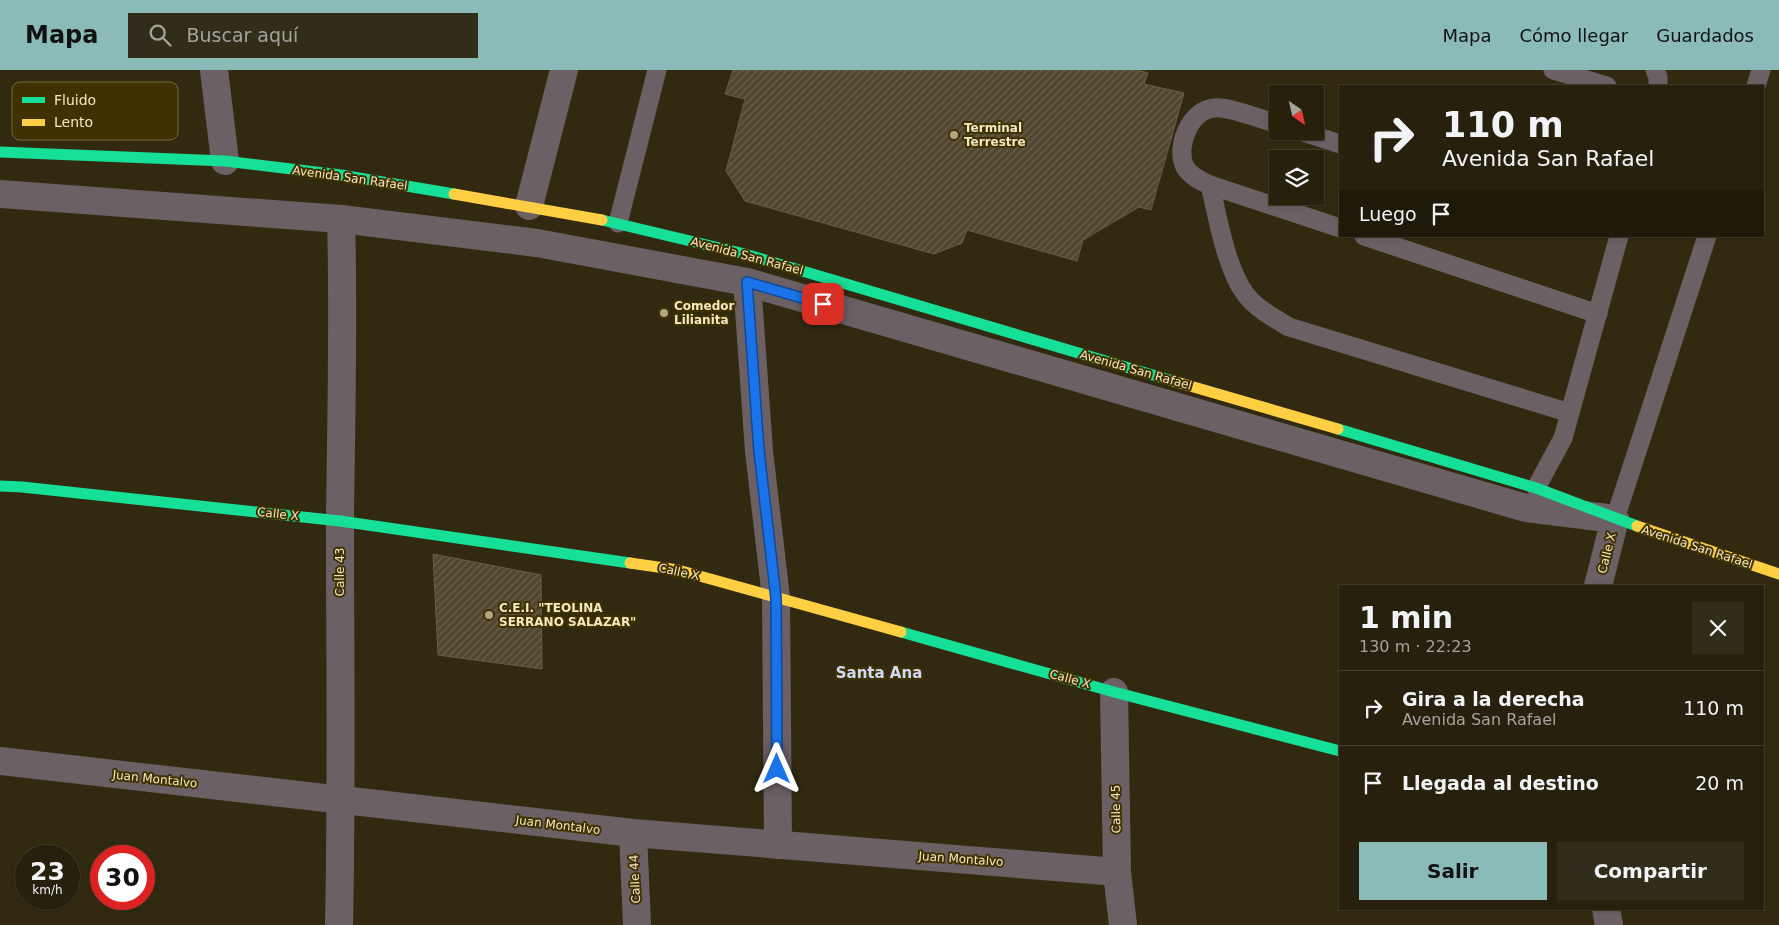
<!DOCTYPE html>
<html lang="es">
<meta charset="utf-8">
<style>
body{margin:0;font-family:"DejaVu Sans",sans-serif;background:#322d1a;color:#f1f3f6;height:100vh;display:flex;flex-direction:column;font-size:19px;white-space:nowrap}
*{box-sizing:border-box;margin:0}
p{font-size:16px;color:#a4a39d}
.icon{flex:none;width:28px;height:28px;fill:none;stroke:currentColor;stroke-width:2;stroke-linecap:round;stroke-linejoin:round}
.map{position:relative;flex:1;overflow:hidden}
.sheet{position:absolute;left:1339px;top:515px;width:425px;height:325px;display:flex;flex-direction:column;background:#26200c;border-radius:0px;box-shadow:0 1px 4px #0004,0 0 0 1px #423e2d}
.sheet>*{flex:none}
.guide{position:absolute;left:1339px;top:15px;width:425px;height:152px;border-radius:0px;box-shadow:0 1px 4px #0004,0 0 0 1px #423e2d;background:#26200c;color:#f1f3f6;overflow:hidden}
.needle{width:32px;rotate:146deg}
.tools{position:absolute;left:1269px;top:15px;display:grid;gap:10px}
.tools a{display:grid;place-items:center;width:55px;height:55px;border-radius:0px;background:#26200c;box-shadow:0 1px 4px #0004,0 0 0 1px #423e2d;font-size:25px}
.speed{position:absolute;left:15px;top:775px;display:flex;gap:10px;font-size:25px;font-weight:700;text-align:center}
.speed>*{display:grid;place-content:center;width:65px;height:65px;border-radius:50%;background:#26200c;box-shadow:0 1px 4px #0004,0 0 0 1px #423e2d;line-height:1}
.speed small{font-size:12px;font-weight:400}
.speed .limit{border:8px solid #d22;background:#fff;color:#111}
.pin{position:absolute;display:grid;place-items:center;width:42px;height:42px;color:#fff;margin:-21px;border-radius:10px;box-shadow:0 2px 8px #0006}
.me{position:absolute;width:55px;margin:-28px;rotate:0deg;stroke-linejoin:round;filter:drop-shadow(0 0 4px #0008)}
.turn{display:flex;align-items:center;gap:18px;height:105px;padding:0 20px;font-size:22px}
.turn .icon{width:65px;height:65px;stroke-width:2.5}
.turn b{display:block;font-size:35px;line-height:42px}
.then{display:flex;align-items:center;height:48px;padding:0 20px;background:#0003;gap:10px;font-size:19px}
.round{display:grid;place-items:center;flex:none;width:52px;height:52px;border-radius:0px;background:#322d1a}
.summary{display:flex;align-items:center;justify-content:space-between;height:85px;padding:0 20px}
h1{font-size:30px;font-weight:800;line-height:38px}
.action{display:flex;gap:10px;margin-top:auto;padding:10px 20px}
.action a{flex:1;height:58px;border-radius:0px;background:#8bbbb9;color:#111;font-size:20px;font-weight:800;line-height:58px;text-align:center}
.action a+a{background:#322d1a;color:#f1f3f6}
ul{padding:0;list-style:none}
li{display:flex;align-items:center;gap:15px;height:75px;padding:0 20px;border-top:1px solid #423e2d}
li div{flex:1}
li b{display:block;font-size:19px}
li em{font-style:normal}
header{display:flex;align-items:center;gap:30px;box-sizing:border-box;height:70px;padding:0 25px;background:#8bbbb9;color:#111}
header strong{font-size:24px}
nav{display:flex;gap:28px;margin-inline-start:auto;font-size:18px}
.search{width:350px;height:45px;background:#322d1a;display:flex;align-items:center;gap:12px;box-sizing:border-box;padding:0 18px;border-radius:0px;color:#a4a39d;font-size:19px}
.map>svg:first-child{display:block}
.building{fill:url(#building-hatch);stroke:#6a5c43}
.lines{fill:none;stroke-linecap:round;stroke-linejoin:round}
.lane{stroke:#6b6165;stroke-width:19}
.street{stroke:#6b6165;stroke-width:28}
.fast{stroke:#16e098;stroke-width:11}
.slow{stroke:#ffcf43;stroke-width:11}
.route-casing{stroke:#114b97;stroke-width:12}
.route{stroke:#1a73e8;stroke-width:9}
.poi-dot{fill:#b1a582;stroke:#403102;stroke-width:2}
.labels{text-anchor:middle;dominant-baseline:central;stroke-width:4;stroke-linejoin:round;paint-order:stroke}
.poi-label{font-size:12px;font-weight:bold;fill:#f6e7c0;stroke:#403102;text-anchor:start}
.street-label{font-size:12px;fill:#f6e7c0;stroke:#403102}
.quarter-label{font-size:15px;font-weight:bold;fill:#cfdaf6;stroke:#403102}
.key{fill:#403102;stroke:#77683b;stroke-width:1}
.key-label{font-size:14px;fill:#f6e7c0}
</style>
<header>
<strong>Mapa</strong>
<div class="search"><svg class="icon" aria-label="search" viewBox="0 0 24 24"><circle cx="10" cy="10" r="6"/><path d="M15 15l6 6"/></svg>Buscar aquí</div>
<nav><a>Mapa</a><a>Cómo llegar</a><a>Guardados</a></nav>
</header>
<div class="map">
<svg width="1779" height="855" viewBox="0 0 1779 855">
<defs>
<pattern id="building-hatch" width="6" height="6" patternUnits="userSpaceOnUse" patternTransform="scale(1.25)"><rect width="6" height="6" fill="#51462f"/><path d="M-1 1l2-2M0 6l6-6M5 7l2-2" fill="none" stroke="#6b614b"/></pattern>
</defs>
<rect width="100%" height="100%" fill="#322a10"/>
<!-- building -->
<g class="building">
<polygon points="733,0 1138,0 1148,3 1144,14 1184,23 1151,140 1139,137 1083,170 1077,191 967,160 962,173 934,184 745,131 726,101 745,29 725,24"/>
<polygon points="433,484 541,505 542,599 438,585"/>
</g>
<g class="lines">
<!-- lane -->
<g class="lane">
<polyline points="1553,0 1607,16"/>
<polyline points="1655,0 1658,7 1658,16"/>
<polyline points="1756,16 1761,0"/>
<path d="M1278 54C1262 50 1229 36 1214 38 1190 40 1175 77 1185 97 1190 106 1201 111 1210 115L1340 158"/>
<polyline points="1300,61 1340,74"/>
<path d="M1210 115C1218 148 1226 199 1246 225 1257 239 1274 248 1289 257L1570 343"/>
<polyline points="618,153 657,0"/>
<polyline points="1364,166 1598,244"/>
<polyline points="1536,418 1563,368 1619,166"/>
<polyline points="1615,449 1707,166"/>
</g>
<!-- street -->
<g class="street">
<polyline points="214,0 225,91"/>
<polyline points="0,124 341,149 537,173 747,212 1526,438 1615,449 1598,516"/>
<polyline points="529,136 564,0"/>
<polyline points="747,212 759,381 776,528 778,775"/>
<polyline points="1114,622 1117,802 1123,855"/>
<polyline points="0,691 633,763 1117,802"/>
<polyline points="633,763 637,855"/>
<polyline points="1606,839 1609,855"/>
<path d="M339 855C342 720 340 586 340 451 341 350 344 250 341 149"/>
</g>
<!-- fast -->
<g class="fast">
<polyline points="0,82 225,91 341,105 454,124"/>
<polyline points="602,150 745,184 1173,311"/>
<polyline points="1338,359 1536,418 1637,456"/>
<polyline points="0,416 22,417 340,451 630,493"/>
<polyline points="901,562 1114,622 1340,681"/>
</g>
<!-- slow -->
<g class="slow">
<polyline points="454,124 602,150"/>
<polyline points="1173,311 1338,359"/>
<polyline points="1637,456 1779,504"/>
<polyline points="630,493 678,500 901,562"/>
</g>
</g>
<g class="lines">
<defs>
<polyline id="route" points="777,699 776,528 759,381 747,212 823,234"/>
</defs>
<!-- route casing -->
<use href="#route" class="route-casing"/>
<!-- route -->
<use href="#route" class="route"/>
</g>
<!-- markers -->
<g class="poi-dot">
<circle cx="954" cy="65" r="5"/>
<circle cx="664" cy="243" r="5"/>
<circle cx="489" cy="545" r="5"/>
</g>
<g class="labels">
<!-- poi labels -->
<g class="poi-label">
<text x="964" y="58">Terminal<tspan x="964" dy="14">Terrestre</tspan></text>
<text x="674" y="236">Comedor<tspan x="674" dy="14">Lilianita</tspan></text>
<text x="499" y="538">C.E.I. "TEOLINA<tspan x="499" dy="14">SERRANO SALAZAR"</tspan></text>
</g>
<!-- street labels -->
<g class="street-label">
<text transform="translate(350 108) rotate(8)">Avenida San Rafael</text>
<text transform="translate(747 186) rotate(15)">Avenida San Rafael</text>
<text transform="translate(1136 300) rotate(16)">Avenida San Rafael</text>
<text transform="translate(278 444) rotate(6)">Calle X</text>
<text transform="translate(1697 477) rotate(18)">Avenida San Rafael</text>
<text transform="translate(1607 483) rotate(-76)">Calle X</text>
<text transform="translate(340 502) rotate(-90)">Calle 43</text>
<text transform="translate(679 502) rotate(12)">Calle X</text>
<text transform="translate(1070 609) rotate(15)">Calle X</text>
<text transform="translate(155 709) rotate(6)">Juan Montalvo</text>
<text transform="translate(1116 739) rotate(-91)">Calle 45</text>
<text transform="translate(558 755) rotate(7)">Juan Montalvo</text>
<text transform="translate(961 789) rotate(4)">Juan Montalvo</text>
<text transform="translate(635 809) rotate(-93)">Calle 44</text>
</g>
<!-- quarter labels -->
<g class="quarter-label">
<text x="879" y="603">Santa Ana</text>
</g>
</g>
<!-- legend -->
<rect x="12" y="12" width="166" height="58" rx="8" class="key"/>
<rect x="22" y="27" width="23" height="6" fill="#16e098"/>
<rect x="22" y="49" width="23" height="7" fill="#ffcf43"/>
<g class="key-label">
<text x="54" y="35">Fluido</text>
<text x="54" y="57">Lento</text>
</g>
</svg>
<div class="tools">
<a><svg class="needle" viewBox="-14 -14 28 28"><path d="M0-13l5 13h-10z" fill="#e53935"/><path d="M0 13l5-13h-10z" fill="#a4a39d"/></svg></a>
<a><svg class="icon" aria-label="layers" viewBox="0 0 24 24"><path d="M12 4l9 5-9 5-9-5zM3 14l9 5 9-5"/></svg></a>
</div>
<div class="speed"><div>23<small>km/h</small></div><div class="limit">30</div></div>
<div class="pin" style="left:823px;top:234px;background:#d93025"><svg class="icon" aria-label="arrive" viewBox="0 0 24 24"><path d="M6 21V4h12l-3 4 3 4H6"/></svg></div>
<svg class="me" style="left:777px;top:699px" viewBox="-20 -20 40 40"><path d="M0-17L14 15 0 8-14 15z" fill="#1a73e8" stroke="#fff" stroke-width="4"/></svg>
<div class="guide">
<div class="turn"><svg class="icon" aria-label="right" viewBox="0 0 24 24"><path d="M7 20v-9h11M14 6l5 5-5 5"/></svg><div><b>110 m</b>Avenida San Rafael</div></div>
<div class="then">Luego<svg class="icon" aria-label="arrive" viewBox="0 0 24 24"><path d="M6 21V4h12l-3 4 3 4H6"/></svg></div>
</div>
<section class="sheet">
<div class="summary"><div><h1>1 min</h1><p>130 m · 22:23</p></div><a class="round"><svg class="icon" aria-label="close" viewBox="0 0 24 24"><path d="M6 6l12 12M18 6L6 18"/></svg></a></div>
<ul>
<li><svg class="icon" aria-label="right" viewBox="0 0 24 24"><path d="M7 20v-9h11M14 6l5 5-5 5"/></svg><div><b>Gira a la derecha</b><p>Avenida San Rafael</p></div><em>110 m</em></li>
<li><svg class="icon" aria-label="arrive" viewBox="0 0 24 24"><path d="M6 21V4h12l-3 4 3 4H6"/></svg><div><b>Llegada al destino</b></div><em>20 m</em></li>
</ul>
<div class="action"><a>Salir</a><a>Compartir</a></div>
</section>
</div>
